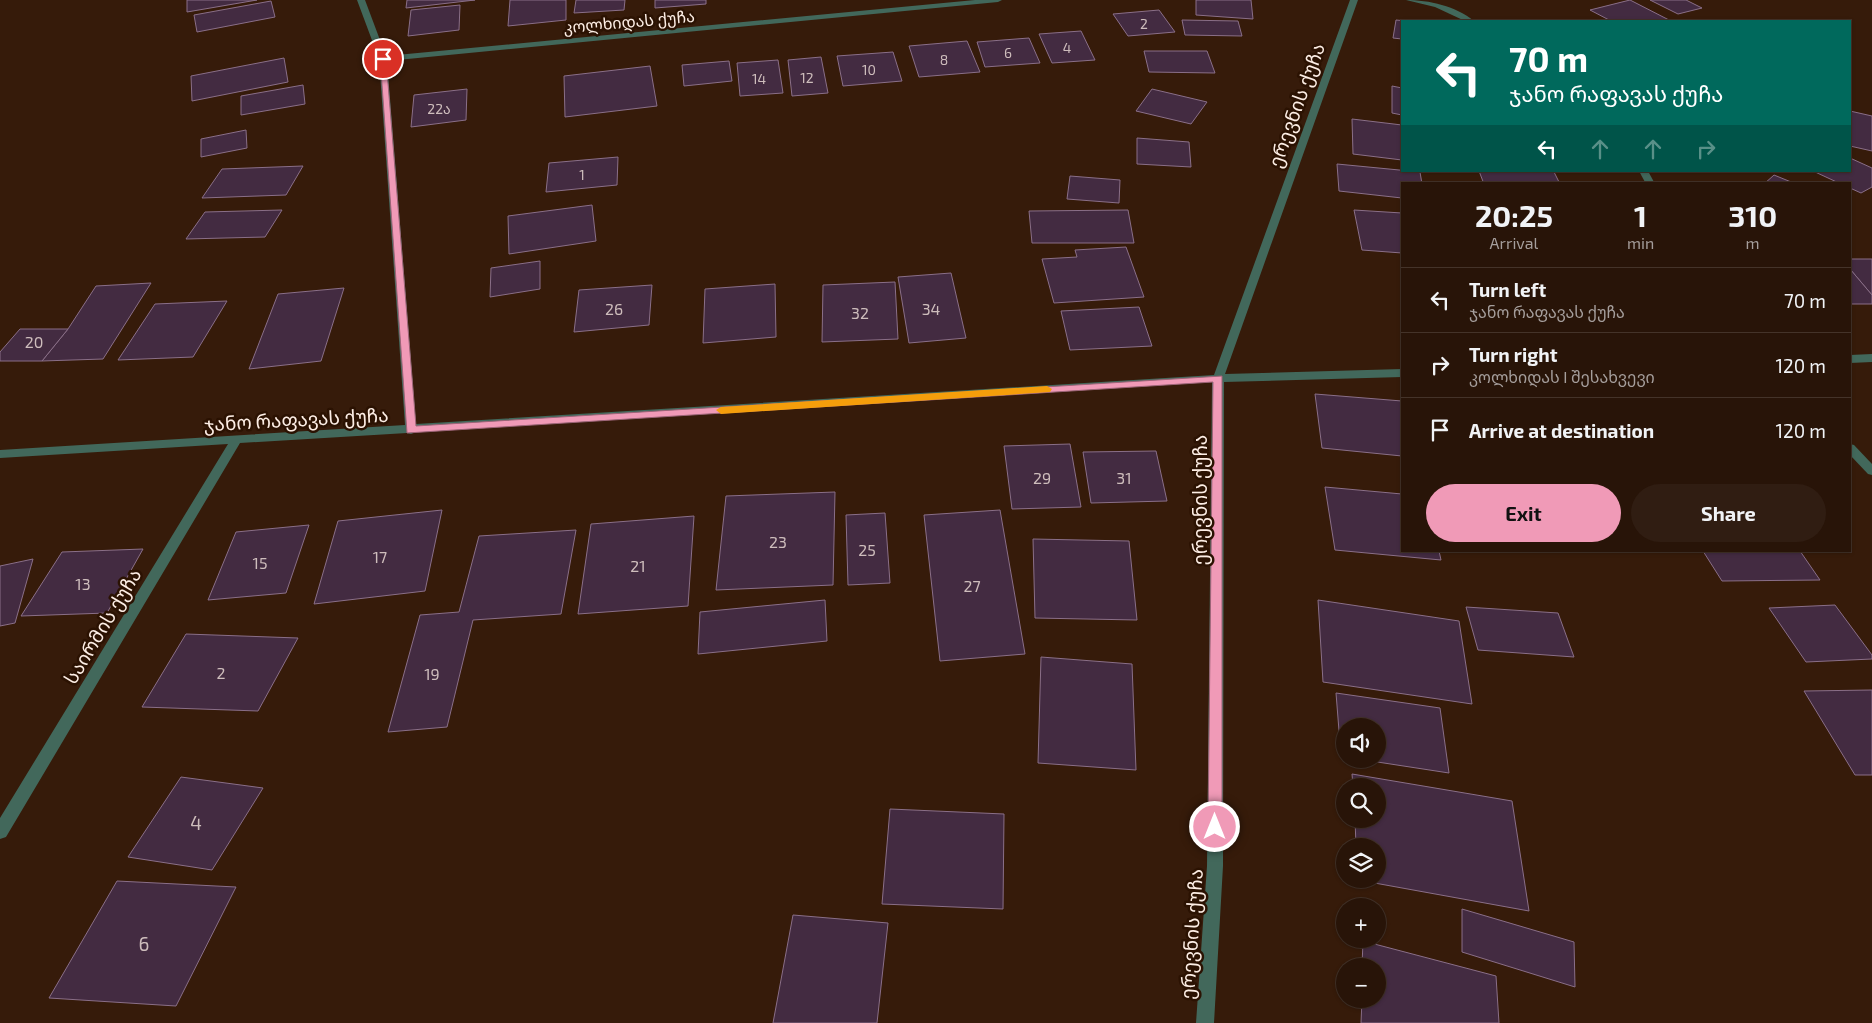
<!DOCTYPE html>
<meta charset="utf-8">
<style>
body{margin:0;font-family:"Exo 2","Noto Sans Georgian",sans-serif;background:#301d12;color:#f1f3f6;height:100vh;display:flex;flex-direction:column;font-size:19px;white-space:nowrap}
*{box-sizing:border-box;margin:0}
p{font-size:16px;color:#a59e9c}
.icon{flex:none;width:28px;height:28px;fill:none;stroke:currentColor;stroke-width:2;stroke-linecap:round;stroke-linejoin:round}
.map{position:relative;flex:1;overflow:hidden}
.drawer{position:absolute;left:1401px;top:182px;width:450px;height:370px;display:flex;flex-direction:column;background:#281408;border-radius:0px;box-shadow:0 1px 4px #0004,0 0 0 1px #443329}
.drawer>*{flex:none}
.top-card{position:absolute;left:1401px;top:20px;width:450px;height:152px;border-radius:0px;box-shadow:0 1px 4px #0004,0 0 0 1px #443329;background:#00695c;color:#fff;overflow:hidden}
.buttons{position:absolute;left:1336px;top:718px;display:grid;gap:10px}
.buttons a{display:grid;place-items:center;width:50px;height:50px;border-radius:50%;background:#281408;box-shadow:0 1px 4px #0004,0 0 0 1px #443329;font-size:25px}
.pin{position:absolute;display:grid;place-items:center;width:42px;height:42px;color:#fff;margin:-21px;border:2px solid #fff;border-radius:50%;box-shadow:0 1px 5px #0007}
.me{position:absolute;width:55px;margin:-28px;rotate:0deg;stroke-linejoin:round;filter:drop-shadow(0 0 4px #0008)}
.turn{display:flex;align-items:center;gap:18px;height:105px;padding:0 25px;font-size:22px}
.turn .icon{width:65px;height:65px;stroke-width:2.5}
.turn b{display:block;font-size:35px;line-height:42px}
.lanes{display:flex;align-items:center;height:48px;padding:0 25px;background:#0003;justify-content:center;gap:25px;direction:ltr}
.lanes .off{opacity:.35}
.eta{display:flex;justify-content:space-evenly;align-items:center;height:85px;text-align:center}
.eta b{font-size:30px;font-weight:700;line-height:35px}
.cta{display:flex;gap:10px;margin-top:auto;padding:10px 25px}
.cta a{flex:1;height:58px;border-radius:30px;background:#f09ab7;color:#111;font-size:20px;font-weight:700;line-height:58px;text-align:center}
.cta a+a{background:#301d12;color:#f1f3f6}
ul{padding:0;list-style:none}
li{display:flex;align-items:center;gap:15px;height:65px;padding:0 25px;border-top:1px solid #443329}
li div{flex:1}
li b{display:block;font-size:19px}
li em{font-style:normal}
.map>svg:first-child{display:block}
.building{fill:#432b41;stroke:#8a6f88}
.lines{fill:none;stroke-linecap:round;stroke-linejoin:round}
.minor{fill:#42685b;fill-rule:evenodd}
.route{fill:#f09ab7;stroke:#9c6477}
.slow{fill:#f59e0b}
.labels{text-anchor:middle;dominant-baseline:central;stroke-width:5;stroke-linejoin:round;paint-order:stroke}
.far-number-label{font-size:14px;fill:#cebdbc}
.far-street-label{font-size:16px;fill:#fdeee5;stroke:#2b1202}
.number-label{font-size:16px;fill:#cebdbc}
.street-label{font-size:19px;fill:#fdeee5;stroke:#2b1202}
.near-number-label{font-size:19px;fill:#cebdbc}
</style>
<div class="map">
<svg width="1872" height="1023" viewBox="0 0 1872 1023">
<rect width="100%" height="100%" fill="#361b0a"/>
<!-- building -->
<g class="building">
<polygon points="187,0 257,0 187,12"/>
<polygon points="407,0 475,0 406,8"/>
<polygon points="510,0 566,0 566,20 508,26"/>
<polygon points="576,0 625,0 624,10 574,13"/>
<polygon points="655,0 706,0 706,4 655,8"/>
<polygon points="1196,0 1251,0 1253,19 1196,15"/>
<polygon points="1630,0 1671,21 1611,21 1590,10"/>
<polygon points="1650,0 1686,0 1702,8 1678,14"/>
<polygon points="271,1 275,17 197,32 194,15"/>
<polygon points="460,5 459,30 408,36 411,10"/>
<polygon points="1159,10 1175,32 1128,36 1113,14"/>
<polygon points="1182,20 1238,21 1242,36 1185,35"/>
<polygon points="1396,20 1407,21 1402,21 1402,39 1393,38"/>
<polygon points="1081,31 1095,60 1052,63 1039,34"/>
<polygon points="1029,38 1040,63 985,67 977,42"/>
<polygon points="967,41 980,72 919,77 909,46"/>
<polygon points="1144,51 1207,51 1215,73 1149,72"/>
<polygon points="893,52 902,81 843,86 837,56"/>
<polygon points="821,57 828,93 792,96 788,60"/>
<polygon points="284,58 288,82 192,101 191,76"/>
<polygon points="778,60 783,93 740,96 737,63"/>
<polygon points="729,61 732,81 684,86 682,65"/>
<polygon points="650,66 657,106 565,117 564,76"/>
<polygon points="303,85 305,104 241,115 241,96"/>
<polygon points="1392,86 1402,88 1402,115 1392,113"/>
<polygon points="467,89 466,120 411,127 414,95"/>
<polygon points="1152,89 1207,102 1191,124 1136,111"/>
<polygon points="1850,111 1872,116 1872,151 1850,146"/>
<polygon points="1352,119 1402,125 1402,160 1353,154"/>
<polygon points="246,130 247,148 201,157 201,139"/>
<polygon points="1137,138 1189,142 1191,167 1137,164"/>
<polygon points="618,157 617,185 546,192 549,163"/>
<polygon points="1850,158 1872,168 1872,187 1861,193 1850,188 1850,184 1841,184 1813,171 1850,171"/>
<polygon points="1337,164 1420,172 1422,184 1402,184 1402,198 1339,191"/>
<polygon points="303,166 286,195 202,198 222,169"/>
<polygon points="1479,171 1554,172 1560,184 1484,184"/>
<polygon points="1774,175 1796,184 1764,184"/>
<polygon points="1070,176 1120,180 1119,203 1067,199"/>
<polygon points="592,205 596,241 509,254 508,216"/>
<polygon points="282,210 265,237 186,239 205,212"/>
<polygon points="1128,210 1134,243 1032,243 1029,211"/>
<polygon points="1354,210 1402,213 1402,253 1362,250"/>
<polygon points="1126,247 1144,297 1054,303 1042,259 1077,257 1075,250"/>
<polygon points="1850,259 1872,259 1872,295 1850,269"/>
<polygon points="540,261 540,289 490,297 491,268"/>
<polygon points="1850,269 1872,295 1872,304 1850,304"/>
<polygon points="951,273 966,338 909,343 898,277"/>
<polygon points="895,282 898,339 822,342 823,285"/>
<polygon points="151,283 103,359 42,361 68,329 96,286"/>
<polygon points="775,284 776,337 703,343 705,289"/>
<polygon points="652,285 649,325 574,332 579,290"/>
<polygon points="344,288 321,361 249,369 278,294"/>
<polygon points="227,301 193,357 118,360 155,304"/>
<polygon points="1139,307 1152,346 1070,350 1061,311"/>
<polygon points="20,329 68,329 42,361 0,361 0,352"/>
<polygon points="1315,394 1402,401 1402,456 1322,448"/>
<polygon points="1070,444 1081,507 1012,509 1004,446"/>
<polygon points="1156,451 1167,501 1091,503 1083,452"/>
<polygon points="1325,487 1402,494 1402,551 1439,551 1441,560 1335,550"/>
<polygon points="835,492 833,585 716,590 726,496"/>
<polygon points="442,510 425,591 314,604 338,521"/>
<polygon points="1000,510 1025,654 940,661 924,515"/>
<polygon points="885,513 890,583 848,585 846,515"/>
<polygon points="694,516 688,606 578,614 591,524"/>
<polygon points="309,525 286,593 208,600 236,532"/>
<polygon points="576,530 561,614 473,620 447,727 388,732 420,615 459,612 479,536"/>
<polygon points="1033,539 1129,541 1137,620 1035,618"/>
<polygon points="143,549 107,613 21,616 62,552"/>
<polygon points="1703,551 1800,551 1820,580 1722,581"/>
<polygon points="33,559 15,623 0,626 0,566"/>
<polygon points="825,600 827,641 698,654 700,612"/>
<polygon points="1318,600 1459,621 1472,704 1323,682"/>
<polygon points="1835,605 1872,655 1872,659 1806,662 1769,608"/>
<polygon points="1466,607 1558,613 1574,657 1478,650"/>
<polygon points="186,634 298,638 258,711 142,707"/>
<polygon points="1041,657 1132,664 1136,770 1038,763"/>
<polygon points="1872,690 1872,775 1855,775 1804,691"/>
<polygon points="1336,693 1440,708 1449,773 1358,759 1378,759 1378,726 1345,726 1345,757 1341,756"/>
<polygon points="1352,774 1512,801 1529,911 1358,880 1378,879 1378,846 1356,846 1355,819 1378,819 1378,786 1353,786"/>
<polygon points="181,777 263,788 212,870 128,857"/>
<polygon points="890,809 1004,814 1003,909 882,904"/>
<polygon points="117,881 236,887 176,1006 49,998"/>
<polygon points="1462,909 1574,942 1575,987 1462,952"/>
<polygon points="793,915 888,923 877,1023 773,1023"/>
<polygon points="1363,941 1496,976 1499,1023 1361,1023 1362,999 1378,999 1378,966 1362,966"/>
</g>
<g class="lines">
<!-- minor -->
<g class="minor">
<polygon points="357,0 365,0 386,56 975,0 1002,0 998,2 387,61 416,424 1214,375 1350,0 1358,0 1225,374 1402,369 1402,377 1224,382 1223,866 1214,1023 1196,1023 1207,866 1212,382 416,432 411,434 407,433 240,443 6,837 0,839 0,818 228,444 0,458 0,450 405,425 379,59"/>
<path d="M1406 0C1429 0 1456 6 1474 21H1465L1435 7Z"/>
<polygon points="1639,171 1648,171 1655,184 1646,184"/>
<polygon points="1872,354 1872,362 1850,363 1850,355"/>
<polygon points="1850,444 1854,445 1872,464 1872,475 1868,474 1850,455"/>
</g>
</g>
<!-- route -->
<polygon class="route" points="380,57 386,59 416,426 1222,376 1222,827 1220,832 1215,834 1210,832 1208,827 1213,382 407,433"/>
<!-- slow -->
<polygon class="slow" points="1047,386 1052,389 1050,392 721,414 716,410 721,407"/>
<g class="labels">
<!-- far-number labels -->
<g class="far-number-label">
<text x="1144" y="23">2</text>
<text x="1067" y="47">4</text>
<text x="1008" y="52">6</text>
<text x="944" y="59">8</text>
<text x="869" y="69">10</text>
<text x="807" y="77">12</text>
<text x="759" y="78">14</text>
<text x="439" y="108">22ა</text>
<text x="582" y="174">1</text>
</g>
<!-- far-street labels -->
<g class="far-street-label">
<text transform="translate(629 21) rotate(-5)">კოლხიდას ქუჩა</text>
</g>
<!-- number labels -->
<g class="number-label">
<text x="614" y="308">26</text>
<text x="931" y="308">34</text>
<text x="860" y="312">32</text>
<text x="34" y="341">20</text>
<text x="1042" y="477">29</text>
<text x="1124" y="477">31</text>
<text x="778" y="541">23</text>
<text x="867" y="549">25</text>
<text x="380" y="556">17</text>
<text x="260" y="562">15</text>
<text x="638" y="565">21</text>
<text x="83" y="583">13</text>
<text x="972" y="585">27</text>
<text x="221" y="672">2</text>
<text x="432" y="673">19</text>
</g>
<!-- street labels -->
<g class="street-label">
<text transform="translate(1296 105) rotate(-70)">ერევნის ქუჩა</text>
<text transform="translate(296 419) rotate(-3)">ჯანო რაფავას ქუჩა</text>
<text transform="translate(1199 500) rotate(-90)">ერევნის ქუჩა</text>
<text transform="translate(102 626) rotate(-59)">საირმის ქუჩა</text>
<text transform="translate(1191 934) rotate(-86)">ერევნის ქუჩა</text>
</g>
<!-- near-number labels -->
<g class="near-number-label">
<text x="196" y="822">4</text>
<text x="144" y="943">6</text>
</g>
</g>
</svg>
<div class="buttons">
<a><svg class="icon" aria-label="sound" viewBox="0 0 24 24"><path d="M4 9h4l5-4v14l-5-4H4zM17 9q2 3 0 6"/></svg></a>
<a><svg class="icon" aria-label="search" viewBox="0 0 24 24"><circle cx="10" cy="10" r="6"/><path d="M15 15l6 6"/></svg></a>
<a><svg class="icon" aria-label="layers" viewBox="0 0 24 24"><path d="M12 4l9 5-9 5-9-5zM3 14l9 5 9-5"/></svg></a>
<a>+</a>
<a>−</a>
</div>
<div class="pin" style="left:383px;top:59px;background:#d93025"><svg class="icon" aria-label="arrive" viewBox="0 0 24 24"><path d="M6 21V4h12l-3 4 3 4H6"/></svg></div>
<svg class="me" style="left:1215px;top:827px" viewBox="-20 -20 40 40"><circle r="17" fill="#f09ab7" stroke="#fff" stroke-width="3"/><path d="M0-11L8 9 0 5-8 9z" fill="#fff"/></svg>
<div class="top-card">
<div class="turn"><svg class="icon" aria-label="left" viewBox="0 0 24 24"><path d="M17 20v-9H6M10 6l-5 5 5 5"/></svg><div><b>70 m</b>ჯანო რაფავას ქუჩა</div></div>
<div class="lanes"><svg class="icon" aria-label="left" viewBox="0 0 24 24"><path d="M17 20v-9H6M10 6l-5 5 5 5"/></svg><svg class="icon off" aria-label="ahead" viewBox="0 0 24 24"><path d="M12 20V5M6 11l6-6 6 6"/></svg><svg class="icon off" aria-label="ahead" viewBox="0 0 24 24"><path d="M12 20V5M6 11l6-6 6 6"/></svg><svg class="icon off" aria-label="right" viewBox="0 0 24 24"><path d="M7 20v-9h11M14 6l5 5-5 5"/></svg></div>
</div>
<section class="drawer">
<div class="eta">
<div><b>20:25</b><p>Arrival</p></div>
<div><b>1</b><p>min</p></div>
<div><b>310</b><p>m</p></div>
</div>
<ul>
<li><svg class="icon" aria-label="left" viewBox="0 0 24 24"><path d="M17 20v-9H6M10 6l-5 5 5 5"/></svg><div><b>Turn left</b><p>ჯანო რაფავას ქუჩა</p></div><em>70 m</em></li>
<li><svg class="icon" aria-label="right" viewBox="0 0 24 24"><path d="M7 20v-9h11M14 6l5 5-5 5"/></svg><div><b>Turn right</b><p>კოლხიდას I შესახვევი</p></div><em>120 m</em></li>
<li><svg class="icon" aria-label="arrive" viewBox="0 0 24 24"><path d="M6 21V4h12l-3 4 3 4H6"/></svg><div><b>Arrive at destination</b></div><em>120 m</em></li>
</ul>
<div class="cta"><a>Exit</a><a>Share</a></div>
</section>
</div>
